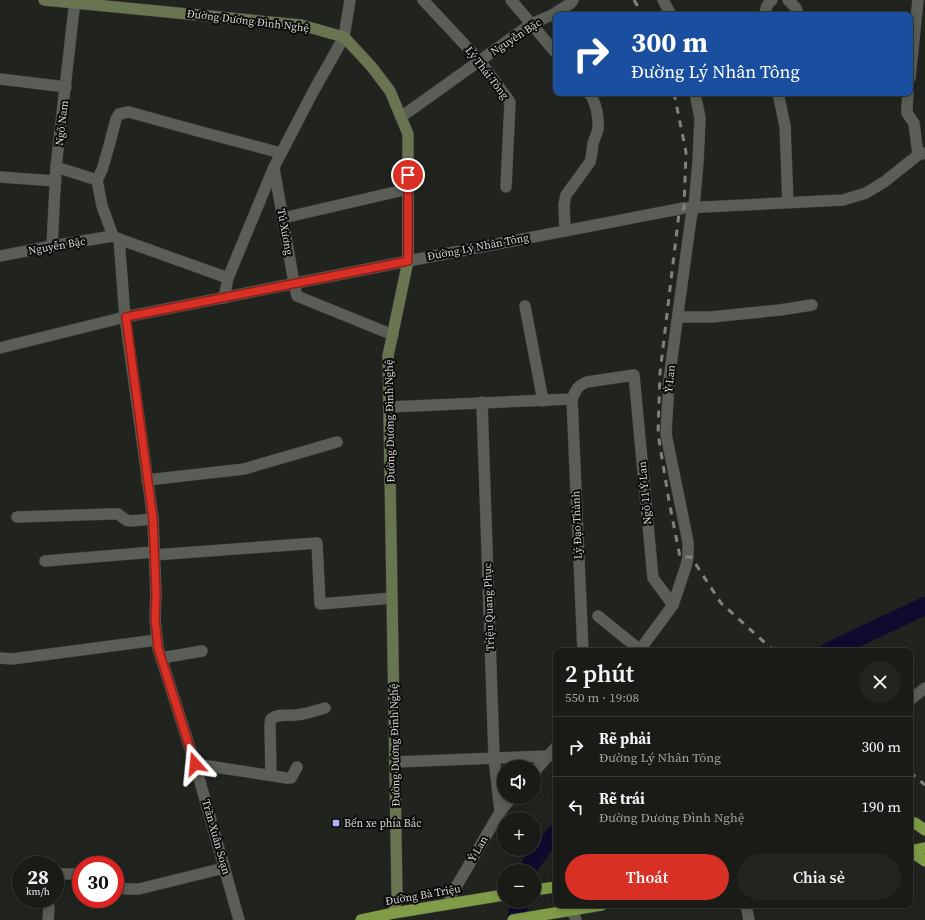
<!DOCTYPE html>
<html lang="vi">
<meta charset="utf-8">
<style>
body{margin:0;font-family:"Source Serif 4",serif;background:#22241f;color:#f1f3f6;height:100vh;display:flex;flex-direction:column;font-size:15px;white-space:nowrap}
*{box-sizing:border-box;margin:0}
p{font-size:13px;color:#9fa1a1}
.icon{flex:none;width:22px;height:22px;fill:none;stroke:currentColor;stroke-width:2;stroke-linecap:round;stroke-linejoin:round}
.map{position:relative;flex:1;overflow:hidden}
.details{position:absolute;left:553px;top:648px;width:360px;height:260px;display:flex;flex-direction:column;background:#191b16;border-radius:8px;box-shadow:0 2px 10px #0003,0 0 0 1px #373935}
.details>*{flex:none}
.hud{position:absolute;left:553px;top:12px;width:360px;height:84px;border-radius:8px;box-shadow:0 2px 10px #0003,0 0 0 1px #373935;background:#1a4fa0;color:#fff;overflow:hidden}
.tools{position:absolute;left:497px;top:760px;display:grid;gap:8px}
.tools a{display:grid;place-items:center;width:44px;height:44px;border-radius:50%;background:#191b16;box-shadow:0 2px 10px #0003,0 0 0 1px #373935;font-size:20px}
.speed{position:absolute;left:12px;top:856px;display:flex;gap:8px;font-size:20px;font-weight:700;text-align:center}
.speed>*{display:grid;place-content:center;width:52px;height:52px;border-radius:50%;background:#191b16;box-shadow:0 2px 10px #0003,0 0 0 1px #373935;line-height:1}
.speed small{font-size:10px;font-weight:400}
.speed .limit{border:6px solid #d22;background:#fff;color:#111}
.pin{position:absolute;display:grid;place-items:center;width:34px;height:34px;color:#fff;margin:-17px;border:2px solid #fff;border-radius:50%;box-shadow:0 1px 4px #0007}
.me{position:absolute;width:44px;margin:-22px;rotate:342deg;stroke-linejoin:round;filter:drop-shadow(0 0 3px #0008)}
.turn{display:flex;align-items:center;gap:14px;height:84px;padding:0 12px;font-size:18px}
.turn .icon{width:52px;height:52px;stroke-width:2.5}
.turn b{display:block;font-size:28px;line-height:34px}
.round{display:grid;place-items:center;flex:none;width:42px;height:42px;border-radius:21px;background:#22241f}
.head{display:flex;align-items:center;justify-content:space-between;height:68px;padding:0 12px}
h1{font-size:24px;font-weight:600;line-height:30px}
.primary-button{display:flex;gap:8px;margin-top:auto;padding:8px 12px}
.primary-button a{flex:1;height:46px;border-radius:24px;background:#d93025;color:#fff;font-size:16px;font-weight:600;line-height:46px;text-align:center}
.primary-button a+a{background:#22241f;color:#f1f3f6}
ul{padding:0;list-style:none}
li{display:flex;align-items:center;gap:12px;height:60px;padding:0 12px;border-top:1px solid #373935}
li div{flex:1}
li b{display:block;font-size:15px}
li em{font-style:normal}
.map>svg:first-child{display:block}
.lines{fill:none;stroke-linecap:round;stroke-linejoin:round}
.river{stroke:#0f0b2e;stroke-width:18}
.minor-casing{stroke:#3f413c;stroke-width:12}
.secondary-casing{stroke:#3f413c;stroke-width:12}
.trunk-casing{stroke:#3f413c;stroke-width:12}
.minor{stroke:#5b5d57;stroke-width:11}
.secondary{stroke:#697551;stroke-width:11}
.trunk{stroke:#809c47;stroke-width:11}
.rail{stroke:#80827d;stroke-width:3;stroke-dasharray:7 7;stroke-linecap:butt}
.route-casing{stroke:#8d1f18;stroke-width:10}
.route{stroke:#d93025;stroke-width:7}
.poi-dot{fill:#acaffb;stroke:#0b0c0a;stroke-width:1.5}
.labels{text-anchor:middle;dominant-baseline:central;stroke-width:4;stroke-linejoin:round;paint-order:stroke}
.street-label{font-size:11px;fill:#d4d5d1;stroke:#0b0c0a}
.poi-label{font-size:11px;fill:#d4d5d1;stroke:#0b0c0a;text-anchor:start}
</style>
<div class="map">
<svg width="925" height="920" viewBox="0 0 925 920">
<rect width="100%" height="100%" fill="#21241e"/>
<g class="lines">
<!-- river -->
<g class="river">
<polyline points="829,651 925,606"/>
<polyline points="526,871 544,846 556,833"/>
<polyline points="516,920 520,901"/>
</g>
<defs>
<g id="minor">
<polyline points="423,0 480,61 510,102 506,187"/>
<polyline points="511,0 556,53"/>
<polyline points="663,0 671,15"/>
<polyline points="788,0 796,8 798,15"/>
<path d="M765 15C765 8 767 4 772 0"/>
<polyline points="910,78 918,0"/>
<polyline points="0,79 66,87"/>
<polyline points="778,93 785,126 788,203"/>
<polyline points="908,93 907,107 907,113 914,123 918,155"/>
<polyline points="401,117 531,24 552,15 571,3 573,0"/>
<polyline points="56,167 97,180 102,170 109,146 116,119 119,114 129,112 194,130 281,153"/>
<polyline points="274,168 294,283 297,296 393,335"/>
<polyline points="0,177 56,181"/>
<polyline points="97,180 102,206 113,236"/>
<polyline points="283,218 408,189"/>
<path d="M565 231 564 204 566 195 590 162C592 156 592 150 593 144 594 139 597 134 598 129 599 119 596 101 589 93"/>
<polyline points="119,239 228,278"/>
<polyline points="52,246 56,167 75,0"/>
<polyline points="0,256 52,246 107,237 113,236 119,239 125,317 153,519 156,595 155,619 158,648 195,764 239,920"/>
<polyline points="224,298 228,278 274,167 313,92 344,37 350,0"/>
<polyline points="525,306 543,401"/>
<polyline points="678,317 711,317 780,310 812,305"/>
<polyline points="0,348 125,317 408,261 684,208 843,200 866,193 884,182 918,155 925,153"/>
<polyline points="482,402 494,757 500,812"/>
<polyline points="389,407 572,399"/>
<polyline points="147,480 244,469 337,442"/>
<polyline points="17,517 111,514 118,514 126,520 131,521 153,519"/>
<polyline points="154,555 317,543 320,604 392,598"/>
<polyline points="45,561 154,552"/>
<polyline points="598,616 640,650"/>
<path d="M583 651 572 399C576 390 577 386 587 382L634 375 653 578 673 605"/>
<polyline points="639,651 673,605 686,566 688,557 688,542 666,434 669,380 691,218 694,207 698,162 700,118 695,93"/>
<polyline points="0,658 12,659 157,640"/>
<polyline points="161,658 202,651"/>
<polyline points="910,700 925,688"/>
<polyline points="395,762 549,756"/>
<polyline points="195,764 287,778 291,778 297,767"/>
<polyline points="534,772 556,747"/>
<path d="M271 775 270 725 271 719C278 713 287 716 296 715 306 714 315 711 325 708"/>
<polyline points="55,874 81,874"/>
<polyline points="115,885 126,889 139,889 224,868"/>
<polyline points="448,904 453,892 500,812 512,797"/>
<polyline points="746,905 749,920"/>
<polyline points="572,910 576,920"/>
<polyline points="48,920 49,907"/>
</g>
<polyline id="secondary" points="44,0 301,25 344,37 371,66 390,91 408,134 408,261 388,356 397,895 394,913"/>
<g id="trunk">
<polyline points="910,824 915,823 925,830"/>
<polyline points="910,851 925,861"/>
<polyline points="910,851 925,848"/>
<polyline points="534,890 556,887"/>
<polyline points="361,920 394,913 504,895"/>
<polyline points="513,920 602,905"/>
</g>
</defs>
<!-- minor casing -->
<use href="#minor" class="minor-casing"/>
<!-- secondary casing -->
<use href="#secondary" class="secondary-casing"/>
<!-- trunk casing -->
<use href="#trunk" class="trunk-casing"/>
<!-- minor -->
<use href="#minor" class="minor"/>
<!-- secondary -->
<use href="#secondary" class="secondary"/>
<!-- trunk -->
<use href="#trunk" class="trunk"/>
<!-- rail -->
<g class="rail">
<polyline points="634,0 643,15"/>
<polyline points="674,93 686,152 684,208 679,213 660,373 658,434 669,501 680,557 691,557 721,603 774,651"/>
<polyline points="910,772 925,785"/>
</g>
</g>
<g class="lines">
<defs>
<polyline id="route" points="195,764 158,648 155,619 156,595 153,519 126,317 408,261 408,175"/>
</defs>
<!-- route casing -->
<use href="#route" class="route-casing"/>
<!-- route -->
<use href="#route" class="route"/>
</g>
<!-- markers -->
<rect class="poi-dot" x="332" y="819" width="8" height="8" rx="2"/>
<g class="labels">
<!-- street labels -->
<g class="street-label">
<text transform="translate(248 21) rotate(7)">Đường Dương Đình Nghệ</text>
<text transform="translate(516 37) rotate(-33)">Nguyễn Bặc</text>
<text transform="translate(487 73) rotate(52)">Lý Thái Tông</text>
<text transform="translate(62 123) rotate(-83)">Ngõ Nam</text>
<text transform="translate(285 232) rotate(80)">Tú Xương</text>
<text transform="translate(57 246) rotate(-10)">Nguyễn Bặc</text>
<text transform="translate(478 247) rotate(-11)">Đường Lý Nhân Tông</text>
<text transform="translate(670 379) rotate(-84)">Ỷ Lan</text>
<text transform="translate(390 421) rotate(-91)">Đường Dương Đình Nghệ</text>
<text transform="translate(645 493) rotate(-95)">Ngõ 11 Ỷ Lan</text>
<text transform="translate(577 525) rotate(-92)">Lý Đạo Thành</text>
<text transform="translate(489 607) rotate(-92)">Triệu Quang Phục</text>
<text transform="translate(395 745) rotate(-91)">Đường Dương Đình Nghệ</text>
<text transform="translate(216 837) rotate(74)">Trần Xuân Soạn</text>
<text transform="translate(478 849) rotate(-60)">Ỷ Lan</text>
<text transform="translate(423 895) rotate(-10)">Đường Bà Triệu</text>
</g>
<!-- poi labels -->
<g class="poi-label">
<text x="344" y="823">Bến xe phía Bắc</text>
</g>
</g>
</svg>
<div class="tools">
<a><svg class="icon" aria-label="sound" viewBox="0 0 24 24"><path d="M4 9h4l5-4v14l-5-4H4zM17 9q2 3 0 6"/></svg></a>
<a>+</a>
<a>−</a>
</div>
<div class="speed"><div>28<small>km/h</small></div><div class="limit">30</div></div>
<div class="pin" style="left:408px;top:175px;background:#d93025"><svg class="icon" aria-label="arrive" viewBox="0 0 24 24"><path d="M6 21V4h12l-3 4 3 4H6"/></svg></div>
<svg class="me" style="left:195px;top:764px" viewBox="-20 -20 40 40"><path d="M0-17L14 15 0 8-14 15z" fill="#d93025" stroke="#fff" stroke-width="4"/></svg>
<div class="hud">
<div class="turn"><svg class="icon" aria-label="right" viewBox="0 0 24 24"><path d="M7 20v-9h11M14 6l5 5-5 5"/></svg><div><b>300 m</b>Đường Lý Nhân Tông</div></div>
</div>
<section class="details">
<div class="head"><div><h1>2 phút</h1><p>550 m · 19:08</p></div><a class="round"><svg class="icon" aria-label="close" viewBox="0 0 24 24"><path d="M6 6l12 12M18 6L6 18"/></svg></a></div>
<ul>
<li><svg class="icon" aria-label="right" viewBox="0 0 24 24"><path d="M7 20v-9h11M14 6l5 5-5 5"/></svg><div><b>Rẽ phải</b><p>Đường Lý Nhân Tông</p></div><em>300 m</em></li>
<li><svg class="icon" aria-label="left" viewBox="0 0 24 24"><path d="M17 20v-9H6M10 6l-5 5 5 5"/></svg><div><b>Rẽ trái</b><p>Đường Dương Đình Nghệ</p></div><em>190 m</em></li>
</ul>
<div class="primary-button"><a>Thoát</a><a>Chia sẻ</a></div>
</section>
</div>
